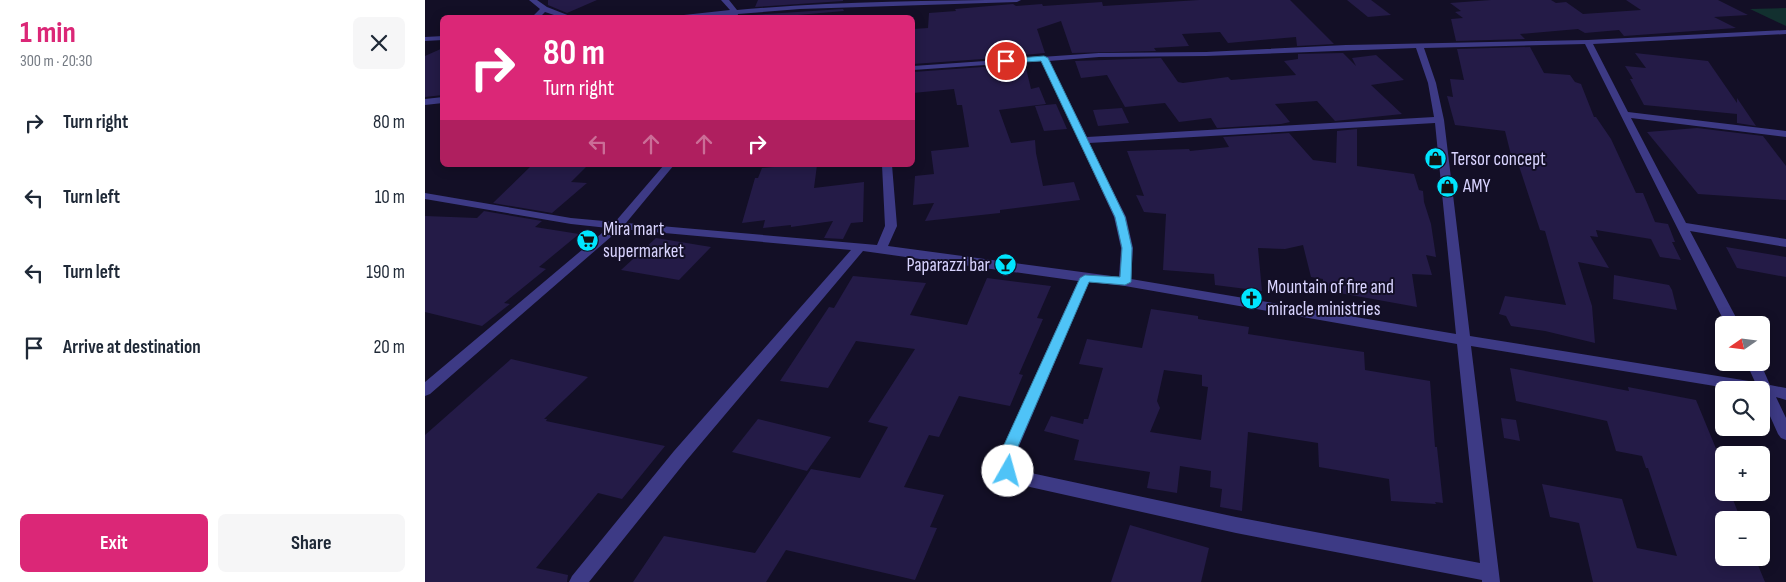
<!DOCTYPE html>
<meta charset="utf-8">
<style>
body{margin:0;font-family:"Sofia Sans Condensed",sans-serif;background:#f6f6f7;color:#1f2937;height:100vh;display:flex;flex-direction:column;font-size:19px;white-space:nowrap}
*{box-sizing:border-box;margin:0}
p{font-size:16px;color:#747a83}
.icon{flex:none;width:28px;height:28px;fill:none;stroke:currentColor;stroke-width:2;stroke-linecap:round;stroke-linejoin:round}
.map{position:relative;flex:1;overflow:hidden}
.sheet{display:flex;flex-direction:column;background:#fff;width:425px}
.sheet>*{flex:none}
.banner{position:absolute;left:15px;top:15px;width:475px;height:152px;border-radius:8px;box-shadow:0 2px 12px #0003;background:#db2777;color:#fff;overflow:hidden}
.needle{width:32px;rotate:256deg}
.buttons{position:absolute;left:1290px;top:316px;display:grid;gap:10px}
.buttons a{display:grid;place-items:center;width:55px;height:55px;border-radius:8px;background:#fff;box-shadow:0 2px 12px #0003;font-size:25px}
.pin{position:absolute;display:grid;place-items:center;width:42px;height:42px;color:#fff;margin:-21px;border:2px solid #fff;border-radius:50%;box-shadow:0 1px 5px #0007}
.me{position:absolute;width:55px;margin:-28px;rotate:7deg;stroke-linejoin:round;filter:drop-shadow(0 0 4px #0008)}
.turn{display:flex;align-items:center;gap:18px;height:105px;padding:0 20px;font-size:22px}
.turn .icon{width:65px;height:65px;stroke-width:2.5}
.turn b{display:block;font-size:35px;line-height:42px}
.lanes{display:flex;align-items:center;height:48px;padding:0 20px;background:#0003;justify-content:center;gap:25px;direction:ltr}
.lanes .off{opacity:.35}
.round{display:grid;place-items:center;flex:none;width:52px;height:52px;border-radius:8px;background:#f6f6f7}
.overview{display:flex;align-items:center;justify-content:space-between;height:85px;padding:0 20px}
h1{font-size:30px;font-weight:700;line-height:38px;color:#db2777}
.action{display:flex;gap:10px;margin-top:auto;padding:10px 20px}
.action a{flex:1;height:58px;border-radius:8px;background:#db2777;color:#fff;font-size:20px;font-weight:700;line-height:58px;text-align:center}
.action a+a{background:#f6f6f7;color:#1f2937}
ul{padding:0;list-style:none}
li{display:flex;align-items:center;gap:15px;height:75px;padding:0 20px}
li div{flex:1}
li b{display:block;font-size:19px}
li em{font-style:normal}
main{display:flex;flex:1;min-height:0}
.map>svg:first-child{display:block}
.green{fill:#12302f}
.building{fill:#241b47;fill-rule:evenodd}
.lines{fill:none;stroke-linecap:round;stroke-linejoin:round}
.minor{fill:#3d3a85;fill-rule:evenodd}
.route{fill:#4fc3f7;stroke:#337fa1}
.labels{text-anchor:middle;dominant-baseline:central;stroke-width:4;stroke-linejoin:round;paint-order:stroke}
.poi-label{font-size:19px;fill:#d9d4ff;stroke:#130f26;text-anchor:start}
</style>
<main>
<section class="sheet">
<div class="overview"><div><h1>1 min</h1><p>300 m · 20:30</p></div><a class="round"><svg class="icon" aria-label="close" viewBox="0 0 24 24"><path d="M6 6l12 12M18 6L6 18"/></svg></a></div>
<ul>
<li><svg class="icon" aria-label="right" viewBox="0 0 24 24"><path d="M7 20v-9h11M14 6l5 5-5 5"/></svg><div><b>Turn right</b></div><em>80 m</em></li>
<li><svg class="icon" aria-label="left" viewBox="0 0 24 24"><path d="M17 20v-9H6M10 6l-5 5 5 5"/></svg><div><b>Turn left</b></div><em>10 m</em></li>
<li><svg class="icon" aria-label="left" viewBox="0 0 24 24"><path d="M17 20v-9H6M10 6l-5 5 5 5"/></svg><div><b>Turn left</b></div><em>190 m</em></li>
<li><svg class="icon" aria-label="arrive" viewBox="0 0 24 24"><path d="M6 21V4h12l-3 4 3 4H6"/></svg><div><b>Arrive at destination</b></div><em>20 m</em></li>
</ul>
<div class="action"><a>Exit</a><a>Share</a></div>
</section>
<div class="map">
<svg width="1361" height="582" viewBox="0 0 1361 582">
<rect width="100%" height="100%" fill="#130f26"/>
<!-- green -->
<polygon class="green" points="1361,8 1361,26 1325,9"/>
<!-- building -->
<g class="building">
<polygon points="123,0 172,0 142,13 123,5"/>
<polygon points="333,0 418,0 418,1 330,7"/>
<polygon points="774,0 865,0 909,44 872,46 871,37 803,43 795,32 757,34 764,46 729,48 731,51 647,53 636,21 612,29 620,53 599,55 600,56 488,64 488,29 503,28 504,13 531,11 530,9 588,4 591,6 617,4 618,6 677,2 678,6"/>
<polygon points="922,0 946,0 966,15 943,17"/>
<polygon points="1066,0 1126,0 1131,3 1141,2 1158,14 1216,10 1201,0 1293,0 1323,15 1289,17 1311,28 1199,36 1194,30 1160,33 1153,29 1095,34 1100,39 1031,41 1026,19 1038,18 1030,12 1036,11 1025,3"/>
<polygon points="418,9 419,11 373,15 372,18 326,18 327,15"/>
<polygon points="1105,47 1119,73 1145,75 1150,82 1156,84 1169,117 1171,117 1186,139 1211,193 1218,193 1230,222 1243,224 1250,242 1247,242 1256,260 1235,257 1226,239 1171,230 1173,237 1165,236 1184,268 1153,262 1167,306 1170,343 1120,331 1086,326 1081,316 1074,314 1080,296 1141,305 1120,231 1115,230 1093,163 1088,163 1080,131 1030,125 1022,96 1028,97 1025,79 1039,80 1032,49"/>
<polygon points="18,48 18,95 0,97 0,56"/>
<polygon points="918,53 931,66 927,58 951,55 979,80 946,85 977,114 910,121 892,101 850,104 865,122 856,124 792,128 786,118 754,122 740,103 700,107 682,75 656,78 650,61 736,58 753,82 758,83 803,77 806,80 871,75 859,61 873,59 873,54"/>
<polygon points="1210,53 1283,61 1312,103 1312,98 1331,126 1312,123 1312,114 1219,105 1205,79 1208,79 1200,66 1221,68"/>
<polygon points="600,64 606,89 614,87 621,104 574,110 586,143 610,140 611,153 618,186 649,182 655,200 575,210 575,213 500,221 509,203 488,205 490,176 509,174 506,151 544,147 537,105 532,105 529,89 488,93 488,72"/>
<polygon points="631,104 642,129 619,131 610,106"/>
<polygon points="697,108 704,123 673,126 668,110"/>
<polygon points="1272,128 1338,136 1361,166 1361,200 1273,194 1222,132"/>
<polygon points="932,129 932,166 989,174 994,190 998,191 999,202 1006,224 1011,257 1001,255 1007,275 987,274 992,307 898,290 898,279 886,277 878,245 860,249 833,248 837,291 790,285 789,274 738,270 741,214 719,212 711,195 719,196 702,151 764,149 765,151 804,147 798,137 864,133 888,160 911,163 912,131"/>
<polygon points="107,165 163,165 146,182 162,183 127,213 68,203"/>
<polygon points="372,165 392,165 389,188 439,182 438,222 426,223 418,239 399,238 408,221 366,227 366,225 338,228 340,220 317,223 330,178 333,178 337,168"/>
<polygon points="59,211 117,221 110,227 154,234 114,267 121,269 79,303 85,304 57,326 0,312 0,216 52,218"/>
<polygon points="231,238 286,247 254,280 196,270"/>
<polygon points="1301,247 1361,257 1361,277 1312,268"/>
<polygon points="1189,275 1244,285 1247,290 1252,310 1188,299"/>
<polygon points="428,276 501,283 485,315 542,325 562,278 626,286 612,318 618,319 594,374 598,375 585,406 534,396 514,437 504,435 479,487 519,495 505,527 512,528 490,580 361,550 341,582 208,582 239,536 330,553 386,469 435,478 463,427 443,422 490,349 431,341 403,388 355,381 404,307 409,308"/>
<path d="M726 309 773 316V319L824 327 823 334 939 352 940 370 1005 381 1010 447H1012L1018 503 1010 502 1011 504 966 501 964 479 894 467 893 443 823 432 817 511 795 507 797 489 785 487 786 471 755 466 752 493 722 488 725 472 649 460 654 440 619 431 626 416 658 424 659 419H663L678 368 654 364 662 339 717 348ZM739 370 777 375V386L783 387 776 440 725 432 735 408 732 401Z"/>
<polygon points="86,359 163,377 119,419 122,419 121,421 240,446 197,499 173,493 111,568 143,575 142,582 0,582 0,435"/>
<polygon points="1085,368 1204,391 1203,387 1271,400 1299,468 1299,492 1305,492 1316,520 1299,520 1299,558 1330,558 1340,582 1168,582 1154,523 1125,517 1117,484 1197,499 1212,548 1252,556 1223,468 1221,468 1217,456 1191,451 1182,421 1091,401"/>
<polygon points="1076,418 1091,420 1095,441 1079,438"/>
<polygon points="333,419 406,437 382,471 307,452"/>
<polygon points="705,525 784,548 776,582 686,582"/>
</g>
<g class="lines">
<!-- minor -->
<g class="minor">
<polygon points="104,0 112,0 122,7 150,18 138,18 120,12 114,18 106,18 115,9"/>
<path d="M296 0H304L312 10C406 2 501 0 596 0L592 2 375 9 313 14 312 18H304L305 15 231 18 305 10Z"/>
<path d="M1361 30V34L1168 44 1203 112 1361 131V137L1206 118 1261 223 1361 239V247L1265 231 1315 325H1301L1160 44 999 48 1011 83 1019 120 1045 336 1330 382 1321 362H1335L1345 385 1361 388V400L1351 397 1361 418V440L1356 438 1353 434 1336 396V390H1314L1046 346 1075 582H1057V580L811 533 605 487 577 476 573 458 653 281 438 251 261 461 164 582H144L147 576 249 451 426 250 195 229 5 394 0 396V382L183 228 146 224 0 199V193L146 218 190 222 239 165H249L201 223 452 245 460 226 457 165H467L472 226 463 246 694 277 696 248 689 217 617 61 488 70V66L674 53 781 52 921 45 1163 40ZM991 48 1003 83 1009 117 662 137 624 61 674 57 781 56ZM1010 123 1031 334 706 279 708 248 701 217 664 143ZM664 282 700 286 1032 344 1055 563 811 517 606 473 590 467 589 458Z"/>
<polygon points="18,36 18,40 0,41 0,37"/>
<polygon points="18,97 18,103 0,105 0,99"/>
</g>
</g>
<!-- route -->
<polygon class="route" points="619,56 623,58 700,217 707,248 706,282 700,285 664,282 588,458 590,471 588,475 583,477 578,475 573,458 655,278 660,275 695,277 697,248 690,217 616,61 581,63 578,61 581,59"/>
<!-- icons -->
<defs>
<symbol id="shop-disc" viewBox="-11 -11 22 22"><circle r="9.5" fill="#00e5ff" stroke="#130f26"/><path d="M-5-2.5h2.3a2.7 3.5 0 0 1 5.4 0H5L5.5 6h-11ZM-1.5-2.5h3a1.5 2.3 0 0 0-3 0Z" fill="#111"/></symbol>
<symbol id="supermarket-disc" viewBox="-11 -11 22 22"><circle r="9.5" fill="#00e5ff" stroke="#130f26"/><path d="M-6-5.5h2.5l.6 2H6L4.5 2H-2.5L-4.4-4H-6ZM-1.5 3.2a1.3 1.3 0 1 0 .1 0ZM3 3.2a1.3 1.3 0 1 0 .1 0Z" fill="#111"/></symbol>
<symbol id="bar-disc" viewBox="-11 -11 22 22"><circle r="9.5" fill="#00e5ff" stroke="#130f26"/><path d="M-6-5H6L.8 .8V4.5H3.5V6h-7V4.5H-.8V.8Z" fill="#111"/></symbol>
<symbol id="church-disc" viewBox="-11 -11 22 22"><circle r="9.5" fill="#00e5ff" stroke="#130f26"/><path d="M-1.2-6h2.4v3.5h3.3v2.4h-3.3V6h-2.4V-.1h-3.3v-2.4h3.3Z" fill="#111"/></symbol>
</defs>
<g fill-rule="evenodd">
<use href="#shop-disc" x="998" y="146" width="25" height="25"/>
<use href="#shop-disc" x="1010" y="174" width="25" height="25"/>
<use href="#supermarket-disc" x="150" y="228" width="25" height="25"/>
<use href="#bar-disc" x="568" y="252" width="25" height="25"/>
<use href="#church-disc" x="814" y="286" width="25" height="25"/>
</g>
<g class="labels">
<!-- poi labels -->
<g class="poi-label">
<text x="1026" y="159">Tersor concept</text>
<text x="1038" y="186">AMY</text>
<text x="178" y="229">Mira mart<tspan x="178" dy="22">supermarket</tspan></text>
<text x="565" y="265" text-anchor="end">Paparazzi bar</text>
<text x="842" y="287">Mountain of fire and<tspan x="842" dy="22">miracle ministries</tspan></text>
</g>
</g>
</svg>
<div class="buttons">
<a><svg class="needle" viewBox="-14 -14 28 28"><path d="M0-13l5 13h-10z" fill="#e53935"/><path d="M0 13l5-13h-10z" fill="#747a83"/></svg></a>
<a><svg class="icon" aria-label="search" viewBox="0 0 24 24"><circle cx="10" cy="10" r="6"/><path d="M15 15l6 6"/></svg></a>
<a>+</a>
<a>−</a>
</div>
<div class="pin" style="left:581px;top:61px;background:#d93025"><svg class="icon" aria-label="arrive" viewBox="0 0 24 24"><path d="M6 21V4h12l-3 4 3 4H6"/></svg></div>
<svg class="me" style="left:583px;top:471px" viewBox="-20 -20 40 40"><circle r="19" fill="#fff"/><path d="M0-13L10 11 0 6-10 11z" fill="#4fc3f7"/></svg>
<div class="banner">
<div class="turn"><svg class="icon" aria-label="right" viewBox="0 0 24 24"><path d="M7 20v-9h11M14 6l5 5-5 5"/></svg><div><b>80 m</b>Turn right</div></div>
<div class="lanes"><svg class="icon off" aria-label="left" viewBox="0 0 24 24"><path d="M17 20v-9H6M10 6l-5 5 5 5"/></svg><svg class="icon off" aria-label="ahead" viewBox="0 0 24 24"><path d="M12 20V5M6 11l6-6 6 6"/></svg><svg class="icon off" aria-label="ahead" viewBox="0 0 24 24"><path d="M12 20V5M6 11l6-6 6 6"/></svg><svg class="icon" aria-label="right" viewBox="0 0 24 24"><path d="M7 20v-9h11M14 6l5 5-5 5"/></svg></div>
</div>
</div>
</main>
